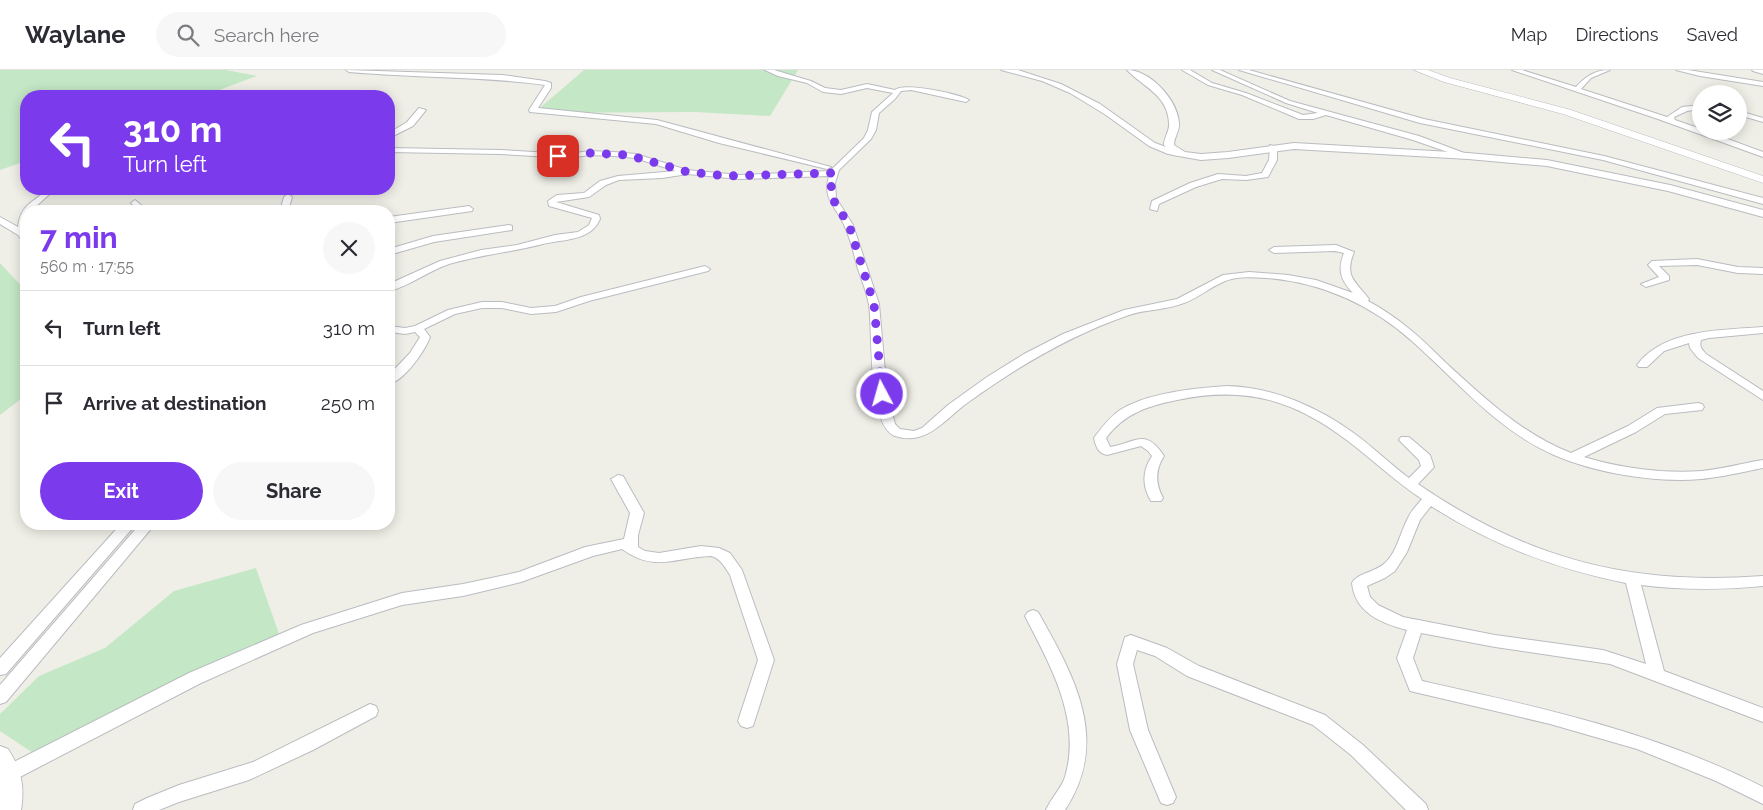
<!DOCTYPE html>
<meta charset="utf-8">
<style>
body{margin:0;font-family:Raleway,sans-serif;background:#f7f7f7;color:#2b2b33;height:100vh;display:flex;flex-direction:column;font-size:19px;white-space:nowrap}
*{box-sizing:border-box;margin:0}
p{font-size:16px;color:#7c7c81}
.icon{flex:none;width:28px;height:28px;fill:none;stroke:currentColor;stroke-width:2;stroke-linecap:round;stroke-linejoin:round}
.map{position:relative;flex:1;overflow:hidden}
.side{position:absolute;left:20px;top:135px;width:375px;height:325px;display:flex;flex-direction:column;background:#fff;border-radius:20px;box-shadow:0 2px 12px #0003}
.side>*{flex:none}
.top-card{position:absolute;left:20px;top:20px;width:375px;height:105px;border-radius:20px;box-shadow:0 2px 12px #0003;background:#7c3aed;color:#fff;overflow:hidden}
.controls{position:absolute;left:1692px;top:15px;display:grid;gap:10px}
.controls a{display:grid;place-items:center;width:55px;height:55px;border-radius:50%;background:#fff;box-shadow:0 2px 12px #0003;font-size:25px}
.pin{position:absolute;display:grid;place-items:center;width:42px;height:42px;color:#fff;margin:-21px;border-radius:10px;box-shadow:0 2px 8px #0006}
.me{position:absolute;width:55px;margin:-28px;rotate:354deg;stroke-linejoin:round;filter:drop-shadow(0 0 4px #0008)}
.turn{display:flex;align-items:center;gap:18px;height:105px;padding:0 20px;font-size:22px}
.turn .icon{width:65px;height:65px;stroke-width:2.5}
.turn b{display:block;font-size:35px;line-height:42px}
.round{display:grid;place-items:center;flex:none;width:52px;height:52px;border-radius:26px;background:#f7f7f7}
.summary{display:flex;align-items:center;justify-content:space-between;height:85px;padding:0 20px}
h1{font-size:30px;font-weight:700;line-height:38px;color:#7c3aed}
.cta{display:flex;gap:10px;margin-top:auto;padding:10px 20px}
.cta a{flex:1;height:58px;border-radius:30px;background:#7c3aed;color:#fff;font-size:20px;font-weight:700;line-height:58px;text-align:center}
.cta a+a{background:#f7f7f7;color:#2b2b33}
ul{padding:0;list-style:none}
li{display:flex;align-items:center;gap:15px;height:75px;padding:0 20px;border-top:1px solid #e1e1e2}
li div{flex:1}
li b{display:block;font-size:19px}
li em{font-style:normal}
header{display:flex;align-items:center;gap:30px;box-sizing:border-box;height:70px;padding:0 25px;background:#fff;border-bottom:1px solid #e1e1e2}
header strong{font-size:24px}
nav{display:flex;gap:28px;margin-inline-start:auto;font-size:18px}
.search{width:350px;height:45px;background:#f7f7f7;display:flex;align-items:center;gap:12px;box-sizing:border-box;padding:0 18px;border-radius:28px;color:#7c7c81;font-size:19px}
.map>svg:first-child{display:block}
.green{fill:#c4e7c5}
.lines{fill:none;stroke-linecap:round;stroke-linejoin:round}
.minor-casing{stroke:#b9bcc0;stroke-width:2}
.tertiary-casing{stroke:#b9bcc0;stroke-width:2}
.secondary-casing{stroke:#b8bbc0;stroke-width:1}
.minor{fill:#fff;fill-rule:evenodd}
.tertiary{fill:#fff;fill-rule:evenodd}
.secondary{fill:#fff;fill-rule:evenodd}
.route{stroke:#7c3aed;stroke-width:9;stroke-dasharray:0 16.2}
</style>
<header>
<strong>Waylane</strong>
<div class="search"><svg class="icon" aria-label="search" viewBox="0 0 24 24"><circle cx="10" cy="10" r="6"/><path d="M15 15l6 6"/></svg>Search here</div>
<nav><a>Map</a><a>Directions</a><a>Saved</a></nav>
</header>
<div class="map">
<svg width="1763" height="740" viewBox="0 0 1763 740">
<rect width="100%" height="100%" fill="#f0efe7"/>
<!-- green -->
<g class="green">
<polygon points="0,0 226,0 257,6 203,26 26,26 26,91 0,100"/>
<polygon points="584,0 798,0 770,46 694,42 534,43"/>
<polygon points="0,193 26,221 26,325 0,345"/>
<polygon points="256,498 279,564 33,683 0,661 0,644 39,606 105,578 174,521"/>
</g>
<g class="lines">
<defs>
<g id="minor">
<path d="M346 0 502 5 545 11 551 13V18L538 38 657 50 831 97 827 99 719 73 656 54 530 42 529 40 545 15C480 6 414 8 349 2Z"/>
<path d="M765 0H774L811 11 825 18 841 20 867 14 895 20C904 12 959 24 969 30L966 32 911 20 901 21 895 29 879 43 876 60 871 69 839 100 835 113 836 128 853 155 879 234 887 324 895 354 900 359 914 361 922 358 948 335 987 307 1024 284 1063 264 1124 240 1177 229 1223 205 1249 202 1288 205 1316 210 1353 223C1341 211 1337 200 1344 183L1335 181 1274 183 1269 180 1274 177 1336 175 1354 182C1344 207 1355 211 1369 229L1368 231C1398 247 1421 268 1445 292 1483 327 1522 364 1571 383L1628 356 1657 338 1698 333 1702 334 1704 337 1702 340 1665 344 1636 362 1584 387C1620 398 1664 404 1702 401 1723 399 1743 393 1763 390V398C1742 402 1722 407 1701 409 1656 413 1595 403 1554 385 1497 360 1458 312 1413 272 1372 235 1321 212 1266 208 1252 207 1236 206 1223 212 1209 218 1198 228 1184 233 1167 240 1147 239 1129 245 1071 265 1020 295 970 331 946 347 928 377 895 366 867 355 873 262 869 235 867 223 862 211 858 199 854 185 851 170 845 157 837 137 822 130 829 106L739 109 688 104 662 108 619 110 606 115 589 127 556 132 599 145 600 149C591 171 564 169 543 174 512 182 480 185 449 194 428 201 410 216 389 221V214L440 191 481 180 517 175 555 165 578 162 589 155 592 148 549 136 548 131 557 125 584 123 600 111 618 106 676 101 635 88 614 86 589 85 569 88 500 84 389 82V78L500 80 569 84 589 81 614 82 636 84 687 100 739 105 830 101 864 68 868 60 872 42 893 23 867 18 841 24 823 22 807 13 778 6Z"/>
<polygon points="1001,0 1018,0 1061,14 1100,34 1155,73 1185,84 1181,86 1168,84 1149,76 1106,45 1070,23 1042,11"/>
<polygon points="1182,0 1190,0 1212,13 1246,23 1303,45 1318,43 1286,33 1212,0 1220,0 1290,31 1419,66 1472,86 1465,88 1413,70 1326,45 1313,49 1299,49 1242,25 1208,15"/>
<polygon points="1239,0 1249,0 1424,49 1604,86 1763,128 1763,134 1603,90 1420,53"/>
<path d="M1512 0H1522L1576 17C1586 6 1595 0 1610 0L1591 8 1581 19 1667 47 1682 37 1701 35V39L1687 41 1674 47 1675 50 1701 59V61H1706L1763 82V87L1658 49Z"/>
<polygon points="1676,0 1688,0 1763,12 1763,16 1700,6"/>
<polygon points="1752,0 1763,0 1763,4 1753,1"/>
<polygon points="419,38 426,40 413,56 389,68 389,63 407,52"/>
<polygon points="1739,41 1763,48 1763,52 1739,45"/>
<polygon points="1270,75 1277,77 1277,90 1268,107 1246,110 1222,109 1196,117 1159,134 1157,141 1150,139 1152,131 1190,113 1218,104 1246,106 1262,103 1269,90"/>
<path d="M47 119H55L31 141H26V170H22L18 165 0 154V147L18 157C21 133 33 134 47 119Z"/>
<polygon points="288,124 292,127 288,141 280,141 284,127"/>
<polygon points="135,130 148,141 139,141 131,133"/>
<polygon points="469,136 473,139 472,141 389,153 389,147"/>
<polygon points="509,155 512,156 512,160 434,172 389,185 389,179 433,166"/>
<polygon points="1697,189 1738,197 1763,198 1763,204 1738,203 1697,195 1659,196 1669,206 1669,210 1646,217 1641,214 1659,207 1648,195 1652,191"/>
<path d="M705 196 710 199 708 201 589 231 556 242 531 244 502 238H482L455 244 424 259 430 267C425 281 404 311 389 314V305L410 283 420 267 415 262 405 264 389 262V256L405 258 415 256 448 240 482 232H502L531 238 555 236 581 227Z"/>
<path d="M1763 257V263L1709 268 1701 270C1699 277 1702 279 1706 284L1763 321V330L1698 288 1690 278 1689 273 1664 281 1647 297H1639L1637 295C1663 259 1723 260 1763 257Z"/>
<path d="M1227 316C1273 317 1318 337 1355 364 1374 378 1390 394 1409 408L1421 396 1419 390 1399 370 1401 367H1409L1430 385 1434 397 1418 414C1527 489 1631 516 1763 506V516C1722 520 1682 520 1641 515L1664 601 1763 638V652L1610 594 1495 577 1421 563 1413 588 1422 611C1539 637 1655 662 1763 717V734L1716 711 1637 679 1550 654 1410 621 1397 588 1407 560C1381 553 1355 543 1352 513 1357 503 1376 502 1385 493 1397 482 1400 463 1408 448 1411 441 1417 435 1422 429 1396 412 1373 390 1348 371 1293 329 1245 316 1177 330 1148 336 1125 343 1106 368L1110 377C1136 373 1145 357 1164 386 1155 400 1155 413 1163 428L1161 431H1151C1142 416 1142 401 1152 386L1148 381 1141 376 1107 385C1098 383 1096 377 1094 368L1096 365C1103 356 1110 347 1120 340 1147 323 1195 318 1227 316ZM1431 436C1492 475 1556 499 1626 513L1646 594 1603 580 1495 565 1403 547 1378 535 1370 527 1367 516 1385 508 1395 501 1407 482 1420 450Z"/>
<path d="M618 405 623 406 644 443 638 465V477L645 481 659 483 701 476 719 478 730 483 742 500 774 590 753 656 747 658 741 656 738 651 758 590 730 505C725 497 720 488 711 486 675 487 655 503 622 479L593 486 521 512 463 526 402 535 313 563 201 613 16 709 10 711 4 709 1 703 4 697 189 603 301 555 402 523 463 514 519 502 585 477 624 469 630 443 611 409Z"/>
<polygon points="121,454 136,454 6,604 0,605 0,588"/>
<polygon points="140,454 155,454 6,632 0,634 0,615"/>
<path d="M1033 540 1038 542C1074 606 1111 670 1065 740H1046C1051 728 1061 719 1065 707 1082 650 1050 595 1025 546L1028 542Z"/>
<polygon points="1131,565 1167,578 1199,596 1325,645 1363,675 1426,734 1428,740 1406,740 1351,685 1313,655 1187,606 1155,586 1137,580 1133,594 1148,660 1176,727 1173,733 1167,735 1161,733 1130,660 1117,594 1125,567"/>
<polygon points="370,634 376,636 378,641 376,646 313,680 249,710 179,732 159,740 133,740 135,734 147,728 179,715 253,692"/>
</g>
<g id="tertiary">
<path d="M1127 0C1150 0 1177 29 1179 53 1180 61 1174 67 1174 75L1185 82 1201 84 1228 82 1294 73 1468 83 1547 90 1670 115 1763 140V147L1668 121 1547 96 1468 89 1294 79 1228 88 1201 90 1173 85 1164 75C1164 67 1170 61 1169 53 1168 25 1143 17 1127 0Z"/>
<path d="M0 676 8 679C21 699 25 716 21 740H0Z"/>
</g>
<polygon id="secondary" points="1414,0 1428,0 1450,8 1571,40 1763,106 1763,113 1563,44 1444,12"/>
</defs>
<!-- minor casing -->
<use href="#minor" class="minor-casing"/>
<!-- tertiary casing -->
<use href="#tertiary" class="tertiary-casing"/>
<!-- secondary casing -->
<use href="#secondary" class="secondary-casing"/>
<!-- minor -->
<use href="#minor" class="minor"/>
<!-- tertiary -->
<use href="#tertiary" class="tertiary"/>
<!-- secondary -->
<use href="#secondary" class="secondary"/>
</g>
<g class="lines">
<!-- route -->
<polyline class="route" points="558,86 589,83 628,85 688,102 727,106 833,103 831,113 832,128 849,155 874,234 882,324"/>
</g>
</svg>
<div class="controls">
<a><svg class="icon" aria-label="layers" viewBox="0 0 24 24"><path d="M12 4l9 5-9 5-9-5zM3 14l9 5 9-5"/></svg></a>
</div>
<div class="pin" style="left:558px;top:86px;background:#d93025"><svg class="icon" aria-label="arrive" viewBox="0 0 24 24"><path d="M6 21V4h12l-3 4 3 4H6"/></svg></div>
<svg class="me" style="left:882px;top:324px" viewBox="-20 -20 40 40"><circle r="17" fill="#7c3aed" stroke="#fff" stroke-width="3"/><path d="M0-11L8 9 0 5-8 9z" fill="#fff"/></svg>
<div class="top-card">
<div class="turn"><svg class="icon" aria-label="left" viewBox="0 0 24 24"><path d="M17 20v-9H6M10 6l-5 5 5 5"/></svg><div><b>310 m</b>Turn left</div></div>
</div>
<section class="side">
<div class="summary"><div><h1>7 min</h1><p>560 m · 17:55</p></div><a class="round"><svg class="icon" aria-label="close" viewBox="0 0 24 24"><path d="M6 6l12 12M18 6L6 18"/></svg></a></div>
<ul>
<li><svg class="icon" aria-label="left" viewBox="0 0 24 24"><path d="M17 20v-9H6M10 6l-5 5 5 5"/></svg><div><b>Turn left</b></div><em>310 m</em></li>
<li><svg class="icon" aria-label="arrive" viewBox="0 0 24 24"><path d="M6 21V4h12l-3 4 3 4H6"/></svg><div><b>Arrive at destination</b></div><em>250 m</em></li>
</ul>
<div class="cta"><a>Exit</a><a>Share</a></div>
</section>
</div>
